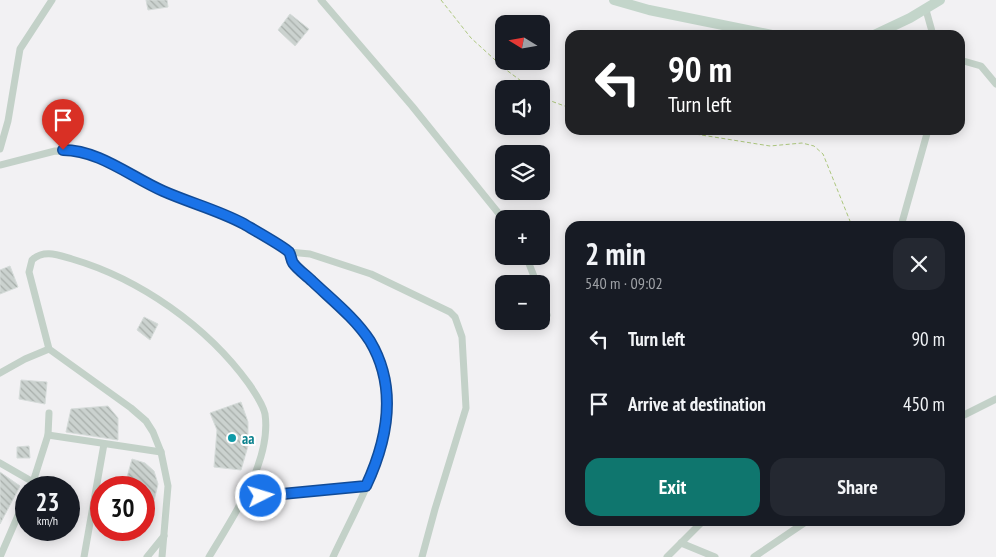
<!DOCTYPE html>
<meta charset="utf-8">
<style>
body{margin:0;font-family:"PT Sans Narrow",sans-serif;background:#242831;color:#f1f3f6;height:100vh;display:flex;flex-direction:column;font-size:19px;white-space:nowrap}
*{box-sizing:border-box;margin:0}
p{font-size:16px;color:#9ea1a6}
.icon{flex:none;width:28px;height:28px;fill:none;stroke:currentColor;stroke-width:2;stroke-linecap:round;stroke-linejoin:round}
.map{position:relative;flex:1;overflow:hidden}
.drawer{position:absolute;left:565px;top:221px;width:400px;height:305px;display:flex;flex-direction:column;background:#171b24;border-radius:15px;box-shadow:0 2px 12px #0003}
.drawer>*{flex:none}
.hud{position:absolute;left:565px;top:30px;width:400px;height:105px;border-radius:15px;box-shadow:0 2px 12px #0003;background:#202124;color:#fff;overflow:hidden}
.needle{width:32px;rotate:281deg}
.tools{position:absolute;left:495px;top:15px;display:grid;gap:10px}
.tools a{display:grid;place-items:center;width:55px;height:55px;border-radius:10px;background:#171b24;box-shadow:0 2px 12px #0003;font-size:25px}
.speed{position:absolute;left:15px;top:476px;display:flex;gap:10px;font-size:25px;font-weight:700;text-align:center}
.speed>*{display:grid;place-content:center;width:65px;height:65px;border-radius:50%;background:#171b24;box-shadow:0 2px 12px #0003;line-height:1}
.speed small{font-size:12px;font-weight:400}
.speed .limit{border:8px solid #d22;background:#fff;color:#111}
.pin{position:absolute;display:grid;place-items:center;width:42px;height:42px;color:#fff;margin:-51px -21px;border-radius:50% 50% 50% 0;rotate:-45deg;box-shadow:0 0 5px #0007}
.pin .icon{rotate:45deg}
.me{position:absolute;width:55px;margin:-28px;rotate:85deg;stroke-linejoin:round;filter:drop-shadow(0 0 4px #0008)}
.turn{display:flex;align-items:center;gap:18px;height:105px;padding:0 20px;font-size:22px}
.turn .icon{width:65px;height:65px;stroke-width:2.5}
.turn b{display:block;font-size:35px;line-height:42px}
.round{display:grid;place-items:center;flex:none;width:52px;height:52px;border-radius:15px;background:#242831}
.overview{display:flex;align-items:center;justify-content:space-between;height:85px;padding:0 20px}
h1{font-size:30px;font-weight:600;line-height:38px}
.cta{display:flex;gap:10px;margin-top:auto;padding:10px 20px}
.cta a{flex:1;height:58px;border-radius:15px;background:#0f766e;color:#fff;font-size:20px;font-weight:600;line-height:58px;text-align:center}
.cta a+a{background:#242831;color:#f1f3f6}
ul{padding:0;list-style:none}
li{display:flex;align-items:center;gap:15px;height:65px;padding:0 20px}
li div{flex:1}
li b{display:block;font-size:19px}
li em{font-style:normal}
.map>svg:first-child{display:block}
.building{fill:url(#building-back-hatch);stroke:#d5dbd9}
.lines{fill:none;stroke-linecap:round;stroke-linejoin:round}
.path{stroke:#adc77e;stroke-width:1;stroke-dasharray:4 2.5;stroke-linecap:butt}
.minor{stroke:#c3d1c8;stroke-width:7}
.secondary{stroke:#c3d5ca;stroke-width:10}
.route-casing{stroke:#114b97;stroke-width:12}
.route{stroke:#1a73e8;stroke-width:9}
.culture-dot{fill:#0f9aa8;stroke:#fff;stroke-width:2}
.labels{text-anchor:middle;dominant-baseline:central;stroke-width:4;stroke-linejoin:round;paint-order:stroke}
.culture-label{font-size:15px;font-weight:bold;fill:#0d838f;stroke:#fff;text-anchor:start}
</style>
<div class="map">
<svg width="996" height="557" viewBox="0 0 996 557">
<defs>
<pattern id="building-back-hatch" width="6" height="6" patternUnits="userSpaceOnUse" patternTransform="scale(1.25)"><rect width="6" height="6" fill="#cbd2cf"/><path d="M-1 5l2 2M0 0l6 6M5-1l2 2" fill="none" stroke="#a7aeaa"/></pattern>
</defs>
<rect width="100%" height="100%" fill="#f2f1f3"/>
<!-- building -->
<g class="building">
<polygon points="146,0 167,0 168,7 148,10"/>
<polygon points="290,14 309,29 295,46 278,30"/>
<polygon points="10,266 18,287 0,294 0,270"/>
<polygon points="144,317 158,324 150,340 137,330"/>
<polygon points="21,380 47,382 45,404 19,399"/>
<polygon points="241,402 248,422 248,446 241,470 214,467 217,430 210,413"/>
<polygon points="108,406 118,418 118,440 66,432 71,409"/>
<polygon points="29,446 30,458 17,458 17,447"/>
<polygon points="132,459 145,463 154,471 158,484 152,509 144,507 144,488 124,488"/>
<polygon points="0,472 20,486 0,524"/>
</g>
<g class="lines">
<!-- path -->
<g class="path">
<polyline points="441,0 471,38 505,69 532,89"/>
<polyline points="541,95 551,101 570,108"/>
<polyline points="670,130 770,146 802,143 814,146 823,154 852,226"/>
</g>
<!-- minor -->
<g class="minor">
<polyline points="321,0 412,106 504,220"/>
<polyline points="926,10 933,35"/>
<polyline points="960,60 981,66 996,84"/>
<polyline points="0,149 8,121 20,49 52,0"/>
<polyline points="0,165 55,151 87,152 155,188 232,218 289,252 310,254 371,274 450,312 455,317 462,337 466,408 435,509 422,557"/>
<polyline points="901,226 928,130"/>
<path d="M289 252C297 277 328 294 346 313 425 397 374 470 333 557"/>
<polyline points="526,256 537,284"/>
<polyline points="541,298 547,315"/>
<polyline points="0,373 25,359 49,349"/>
<polyline points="960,417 996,399"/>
<polyline points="48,435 161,452"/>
<polyline points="0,463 33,482 30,488"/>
<polyline points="33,482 48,435 49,413"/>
<polyline points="243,498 366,486"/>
<polyline points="681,543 715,557"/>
<polyline points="0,557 26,497"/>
<polyline points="84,557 104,444"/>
<polyline points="147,557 164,536"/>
<path d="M162 557 168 486 161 452 153 432 146 421 131 408 49 349 29 272 32 260C44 249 58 255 72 259 140 279 207 326 249 384 255 393 263 404 265 414 272 462 232 518 209 557"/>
<polyline points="667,557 703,521"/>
<polyline points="754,557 807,521"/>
</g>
<!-- secondary -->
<g class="secondary">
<polyline points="614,0 649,10 772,35"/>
<polyline points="874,35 910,18 940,0"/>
</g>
</g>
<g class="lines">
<defs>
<path id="route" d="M63 150C99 150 131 177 163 191 190 203 218 210 244 224 252 229 283 246 289 252 291 255 291 260 293 263 298 270 306 275 312 281 332 300 355 318 370 341 398 388 388 439 366 486L261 496"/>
</defs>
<!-- route casing -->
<use href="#route" class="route-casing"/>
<!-- route -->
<use href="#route" class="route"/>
</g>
<!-- markers -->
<circle class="culture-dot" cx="232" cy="438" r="5"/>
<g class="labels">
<!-- culture labels -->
<g class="culture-label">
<text x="242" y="438">aa</text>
</g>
</g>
</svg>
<div class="tools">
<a><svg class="needle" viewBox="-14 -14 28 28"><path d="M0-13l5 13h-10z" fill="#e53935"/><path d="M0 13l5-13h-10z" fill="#9ea1a6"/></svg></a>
<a><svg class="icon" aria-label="sound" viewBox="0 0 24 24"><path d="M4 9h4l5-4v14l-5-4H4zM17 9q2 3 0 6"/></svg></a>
<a><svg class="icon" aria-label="layers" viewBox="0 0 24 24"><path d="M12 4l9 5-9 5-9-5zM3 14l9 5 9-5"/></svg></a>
<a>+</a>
<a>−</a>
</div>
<div class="speed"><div>23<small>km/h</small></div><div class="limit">30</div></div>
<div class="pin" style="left:63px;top:150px;background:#d93025"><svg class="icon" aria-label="arrive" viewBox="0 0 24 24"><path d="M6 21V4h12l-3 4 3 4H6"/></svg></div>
<svg class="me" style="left:261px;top:496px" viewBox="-20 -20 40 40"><circle r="17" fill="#1a73e8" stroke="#fff" stroke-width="3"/><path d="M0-11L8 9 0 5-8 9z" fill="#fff"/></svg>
<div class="hud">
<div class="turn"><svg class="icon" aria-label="left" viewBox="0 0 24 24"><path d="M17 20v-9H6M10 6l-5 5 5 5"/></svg><div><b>90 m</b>Turn left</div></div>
</div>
<section class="drawer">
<div class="overview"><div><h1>2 min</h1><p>540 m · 09:02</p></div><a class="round"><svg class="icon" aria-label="close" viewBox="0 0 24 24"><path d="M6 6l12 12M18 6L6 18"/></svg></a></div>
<ul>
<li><svg class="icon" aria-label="left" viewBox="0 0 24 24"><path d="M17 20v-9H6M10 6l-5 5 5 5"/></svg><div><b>Turn left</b></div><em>90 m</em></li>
<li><svg class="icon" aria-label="arrive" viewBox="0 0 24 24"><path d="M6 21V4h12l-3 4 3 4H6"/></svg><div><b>Arrive at destination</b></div><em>450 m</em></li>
</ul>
<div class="cta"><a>Exit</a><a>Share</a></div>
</section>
</div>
